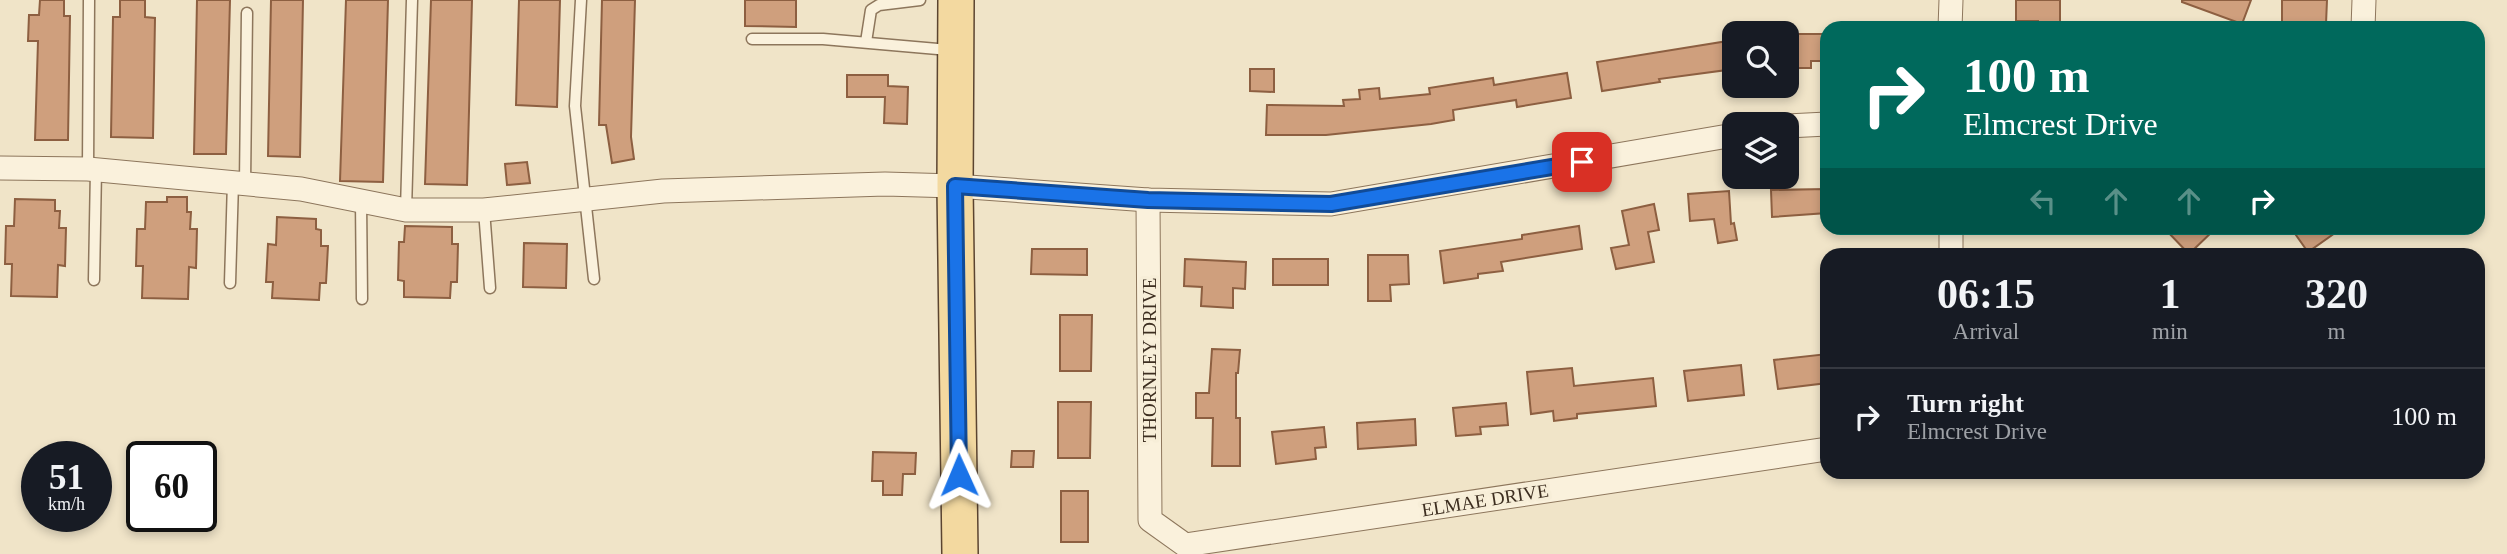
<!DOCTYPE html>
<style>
body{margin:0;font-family:Georgia,serif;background:#20242c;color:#f1f3f6;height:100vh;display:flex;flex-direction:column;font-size:26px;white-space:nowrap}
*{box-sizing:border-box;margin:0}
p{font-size:23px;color:#9ea1a6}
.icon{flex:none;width:38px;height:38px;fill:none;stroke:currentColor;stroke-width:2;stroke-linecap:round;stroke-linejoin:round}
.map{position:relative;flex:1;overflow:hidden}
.drawer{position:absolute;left:1820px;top:248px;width:665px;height:231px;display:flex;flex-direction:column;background:#171b24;border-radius:21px;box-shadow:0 4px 10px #0003}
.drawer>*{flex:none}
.top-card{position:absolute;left:1820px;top:21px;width:665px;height:214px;border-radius:21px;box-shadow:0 4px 10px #0003;background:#00695c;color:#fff;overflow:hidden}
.fabs{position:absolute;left:1722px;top:21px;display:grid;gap:14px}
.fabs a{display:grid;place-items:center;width:77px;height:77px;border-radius:14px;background:#171b24;box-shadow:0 4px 10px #0003;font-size:35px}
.speed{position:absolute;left:21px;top:441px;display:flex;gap:14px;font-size:35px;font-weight:700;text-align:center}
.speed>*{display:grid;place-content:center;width:91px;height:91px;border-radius:50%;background:#171b24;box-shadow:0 4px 10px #0003;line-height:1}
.speed small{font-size:18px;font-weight:400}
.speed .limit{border:4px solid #111;border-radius:10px;background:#fff;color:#111}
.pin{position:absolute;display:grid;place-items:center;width:60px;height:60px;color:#fff;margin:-30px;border-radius:14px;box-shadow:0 4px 10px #0006}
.me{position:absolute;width:77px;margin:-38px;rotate:359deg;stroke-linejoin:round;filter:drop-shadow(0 0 5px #0008)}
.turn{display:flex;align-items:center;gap:24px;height:147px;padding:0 28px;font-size:32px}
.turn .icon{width:91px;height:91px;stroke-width:2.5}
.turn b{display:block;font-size:49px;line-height:60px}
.lanes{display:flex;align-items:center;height:66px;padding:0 28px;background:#0003;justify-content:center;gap:35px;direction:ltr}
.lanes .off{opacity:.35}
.eta{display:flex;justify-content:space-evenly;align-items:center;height:119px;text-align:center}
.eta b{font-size:42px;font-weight:600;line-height:49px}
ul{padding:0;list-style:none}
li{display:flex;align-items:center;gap:21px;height:98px;padding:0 28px;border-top:2px solid #363941}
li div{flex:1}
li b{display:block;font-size:26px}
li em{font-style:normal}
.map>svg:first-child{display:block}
.building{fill:#cf9f7d;stroke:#8d5f41;stroke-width:2}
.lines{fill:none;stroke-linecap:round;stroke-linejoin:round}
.lane-casing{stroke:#8d765c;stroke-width:13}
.street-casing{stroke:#8d765c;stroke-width:25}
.primary-casing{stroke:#5b4430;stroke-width:38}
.lane{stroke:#faf1dc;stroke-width:10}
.street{stroke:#faf1dc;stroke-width:23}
.primary{stroke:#f3d9a0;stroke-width:35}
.route-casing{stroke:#114b97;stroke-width:18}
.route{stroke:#1a73e8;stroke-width:12}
.labels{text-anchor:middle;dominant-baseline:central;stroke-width:7;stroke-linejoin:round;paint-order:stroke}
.street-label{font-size:19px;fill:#3d2e20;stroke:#f7eed8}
</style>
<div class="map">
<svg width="2507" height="554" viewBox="0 0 2507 554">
<rect width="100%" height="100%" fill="#f0e4c8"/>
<!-- building -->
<g class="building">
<polygon points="40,0 64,0 64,16 70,16 68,140 35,140 38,41 28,41 29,15 39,15"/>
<polygon points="120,0 145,0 145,17 155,18 153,138 111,137 113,17 120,17"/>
<polygon points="197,0 230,0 226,154 194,154"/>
<polygon points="271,0 303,0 300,157 268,156"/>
<polygon points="346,0 388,0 383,182 340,181"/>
<polygon points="431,0 472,0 467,185 425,184"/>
<polygon points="519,0 560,0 557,107 516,105"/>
<polygon points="602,0 635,0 631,137 634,159 612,163 606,125 599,125"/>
<polygon points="745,0 796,0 796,27 745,26"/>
<polygon points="2016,0 2060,0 2060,28 2038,28 2038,21 2016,21"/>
<polygon points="2182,0 2251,0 2242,24 2182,2"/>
<polygon points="2282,0 2327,0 2326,24 2282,23"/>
<polygon points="1787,34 1824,34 1824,61 1811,61 1811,68 1788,68"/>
<polygon points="1734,40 1734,69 1659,79 1660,82 1602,91 1597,62"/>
<polygon points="1250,69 1274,69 1274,92 1250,91"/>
<polygon points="1567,73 1571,98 1517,107 1516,100 1453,110 1454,120 1431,124 1326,135 1266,135 1267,105 1344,106 1343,100 1360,99 1359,90 1379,88 1380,99 1430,94 1429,88 1493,78 1494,85"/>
<polygon points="847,75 888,75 888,86 908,87 907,124 884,123 885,97 847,97"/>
<polygon points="527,162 530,183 507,185 505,164"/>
<polygon points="1827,189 1827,213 1772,217 1771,190"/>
<polygon points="1729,191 1731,224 1734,223 1737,240 1718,243 1714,219 1690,221 1688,194"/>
<polygon points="167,197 187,197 187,212 191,212 190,229 197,229 196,268 189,267 188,299 142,298 143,266 136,266 137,229 145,229 146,202 167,202"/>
<polygon points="15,199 55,200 55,211 60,211 59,228 66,228 65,266 58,265 57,297 11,296 12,264 5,264 6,226 14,226"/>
<polygon points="1654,204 1659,230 1648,232 1654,262 1616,269 1611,248 1629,245 1622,211"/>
<polygon points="277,217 316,219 316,229 321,230 321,246 328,246 326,283 320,283 319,300 272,298 273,282 266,282 268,244 276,245"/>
<polygon points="405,226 452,227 452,244 458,244 457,282 451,282 450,298 404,297 404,281 398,280 399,242 404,242"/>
<polygon points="1579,226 1582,249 1501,262 1503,271 1478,274 1478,278 1444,283 1440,251 1522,239 1522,235"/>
<polygon points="2164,228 2216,228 2189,254"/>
<polygon points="2291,228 2342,228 2308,252"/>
<polygon points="524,243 567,244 566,288 523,287"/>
<polygon points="1032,249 1087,249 1087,275 1031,274"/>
<polygon points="1368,255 1408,255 1409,284 1390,285 1391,301 1368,301"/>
<polygon points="1185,259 1246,262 1245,289 1233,288 1233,308 1201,306 1202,287 1184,286"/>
<rect x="1273" y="259" width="55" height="26"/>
<polygon points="1060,315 1092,315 1091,371 1060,371"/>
<polygon points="1212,349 1240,350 1238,373 1236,373 1236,418 1240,418 1240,466 1212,466 1213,418 1196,418 1196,393 1209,393"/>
<polygon points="1827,354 1827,383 1778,389 1774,360"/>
<polygon points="1741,365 1744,395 1688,401 1684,371"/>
<polygon points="1572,368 1574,386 1653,378 1656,406 1577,414 1577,418 1554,421 1553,411 1531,414 1527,372"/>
<polygon points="1058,402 1091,402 1090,458 1058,458"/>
<polygon points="1506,403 1508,425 1480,427 1481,434 1456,436 1453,408"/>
<polygon points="1415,419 1416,445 1358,449 1357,423"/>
<polygon points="1324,427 1326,447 1315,448 1316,459 1276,464 1272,432"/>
<polygon points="1012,451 1034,451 1033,467 1011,467"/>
<polygon points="873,452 916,453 915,474 903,474 902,495 883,495 883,481 872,481"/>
<rect x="1061" y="491" width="27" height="51"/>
</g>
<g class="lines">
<defs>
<g id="lane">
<polyline points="581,0 575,106 594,279"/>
<polyline points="752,39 823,39 949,50"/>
<polyline points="866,42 871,10 879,5 920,0"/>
<polyline points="88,169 89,0"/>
<polyline points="245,183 247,13"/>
<polyline points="361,201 362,299"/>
<polyline points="406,210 412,0"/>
<polyline points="484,210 490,288"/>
<polyline points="94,280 96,169"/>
<polyline points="230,283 233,182"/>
</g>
<g id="street">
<polyline points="1950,28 1951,0"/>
<polyline points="2363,28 2364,0"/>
<polyline points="1787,126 1827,124"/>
<polyline points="0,168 88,169 301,189 406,210 484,210 663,191 885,184 955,186 1148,200 1331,204 1734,135"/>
<polyline points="1148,200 1150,520 1185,545 1827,449"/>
<polyline points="1951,228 1951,256"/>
</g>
<polyline id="primary" points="956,0 955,186 960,554"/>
</defs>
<!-- lane casing -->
<use href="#lane" class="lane-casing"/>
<!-- street casing -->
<use href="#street" class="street-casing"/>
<!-- primary casing -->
<use href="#primary" class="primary-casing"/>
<!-- lane -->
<use href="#lane" class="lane"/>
<!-- street -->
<use href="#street" class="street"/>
<!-- primary -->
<use href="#primary" class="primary"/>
</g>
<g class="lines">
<defs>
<polyline id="route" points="959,475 955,186 1148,200 1331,204 1582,162"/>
</defs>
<!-- route casing -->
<use href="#route" class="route-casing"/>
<!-- route -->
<use href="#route" class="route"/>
</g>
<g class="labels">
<!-- street labels -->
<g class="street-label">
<text transform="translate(1149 360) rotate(-90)">THORNLEY DRIVE</text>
<text transform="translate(1485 500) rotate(-9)">ELMAE DRIVE</text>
</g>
</g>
</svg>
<div class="fabs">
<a><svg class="icon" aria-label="search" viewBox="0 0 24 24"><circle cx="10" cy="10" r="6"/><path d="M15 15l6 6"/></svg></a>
<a><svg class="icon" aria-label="layers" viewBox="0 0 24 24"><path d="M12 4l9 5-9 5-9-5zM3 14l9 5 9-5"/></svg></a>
</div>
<div class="speed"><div>51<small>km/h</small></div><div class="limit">60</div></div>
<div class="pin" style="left:1582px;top:162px;background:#d93025"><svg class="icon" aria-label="arrive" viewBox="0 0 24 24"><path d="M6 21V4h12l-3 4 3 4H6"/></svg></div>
<svg class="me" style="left:959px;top:475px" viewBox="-20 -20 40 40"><path d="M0-17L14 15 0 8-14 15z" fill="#1a73e8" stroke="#fff" stroke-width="4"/></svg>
<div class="top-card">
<div class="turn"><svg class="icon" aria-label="right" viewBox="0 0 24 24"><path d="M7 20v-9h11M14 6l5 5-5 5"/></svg><div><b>100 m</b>Elmcrest Drive</div></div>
<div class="lanes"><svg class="icon off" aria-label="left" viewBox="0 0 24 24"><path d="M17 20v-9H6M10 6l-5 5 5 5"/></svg><svg class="icon off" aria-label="ahead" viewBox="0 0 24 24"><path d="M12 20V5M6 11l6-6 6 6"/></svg><svg class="icon off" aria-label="ahead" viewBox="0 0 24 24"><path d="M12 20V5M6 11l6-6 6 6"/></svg><svg class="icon" aria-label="right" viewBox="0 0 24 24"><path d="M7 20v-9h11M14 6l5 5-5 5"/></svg></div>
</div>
<section class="drawer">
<div class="eta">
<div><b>06:15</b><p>Arrival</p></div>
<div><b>1</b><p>min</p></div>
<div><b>320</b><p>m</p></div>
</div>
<ul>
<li><svg class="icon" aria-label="right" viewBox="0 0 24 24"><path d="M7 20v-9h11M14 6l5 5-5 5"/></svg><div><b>Turn right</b><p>Elmcrest Drive</p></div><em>100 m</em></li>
</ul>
</section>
</div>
